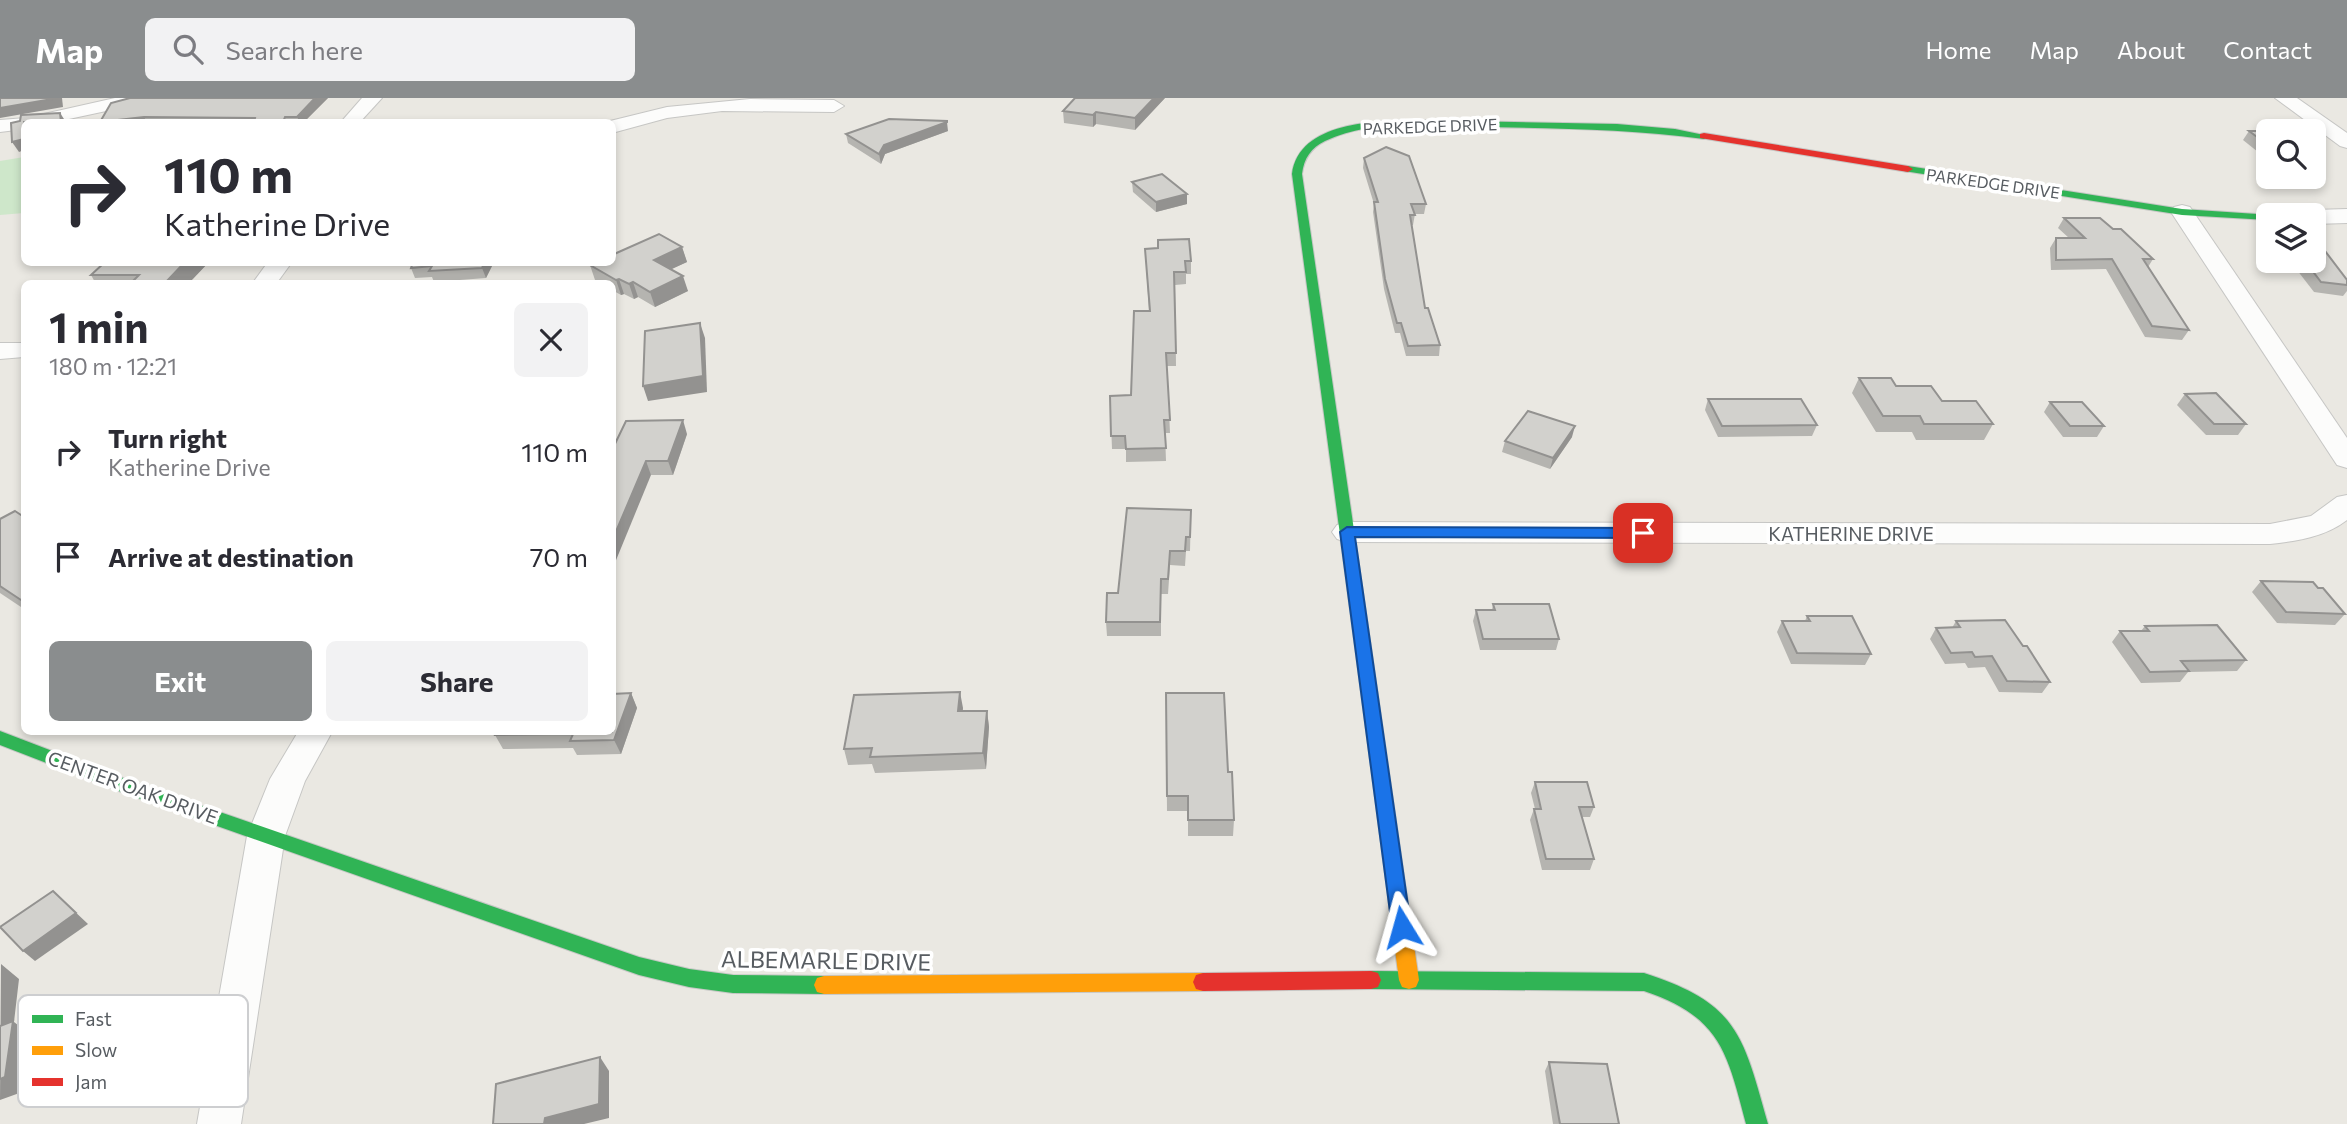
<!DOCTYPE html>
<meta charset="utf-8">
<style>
body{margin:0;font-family:Commissioner,sans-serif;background:#f2f2f3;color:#2b2b33;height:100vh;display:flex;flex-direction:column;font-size:26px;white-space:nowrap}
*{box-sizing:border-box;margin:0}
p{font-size:23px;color:#7c7c81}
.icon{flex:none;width:38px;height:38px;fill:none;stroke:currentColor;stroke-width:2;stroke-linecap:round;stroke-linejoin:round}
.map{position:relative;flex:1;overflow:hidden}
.details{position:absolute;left:21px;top:182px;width:595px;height:455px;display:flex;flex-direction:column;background:#fff;border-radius:10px;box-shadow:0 4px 10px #0003}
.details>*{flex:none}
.banner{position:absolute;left:21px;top:21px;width:595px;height:147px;border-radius:10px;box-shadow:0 4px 10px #0003;background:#fff;color:#2b2b33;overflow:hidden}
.buttons{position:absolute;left:2256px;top:21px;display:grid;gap:14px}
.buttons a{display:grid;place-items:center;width:70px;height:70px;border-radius:10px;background:#fff;box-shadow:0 4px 10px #0003;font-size:35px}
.pin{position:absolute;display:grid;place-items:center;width:60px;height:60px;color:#fff;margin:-30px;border-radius:14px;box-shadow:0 4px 10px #0006}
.me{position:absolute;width:77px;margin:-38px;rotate:352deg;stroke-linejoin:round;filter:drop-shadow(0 0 5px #0008)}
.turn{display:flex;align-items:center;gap:24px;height:147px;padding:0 28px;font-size:32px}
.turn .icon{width:91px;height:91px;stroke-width:2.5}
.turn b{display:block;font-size:49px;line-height:60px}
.round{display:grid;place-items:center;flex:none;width:74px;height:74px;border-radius:10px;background:#f2f2f3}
.summary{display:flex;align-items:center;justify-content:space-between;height:119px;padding:0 28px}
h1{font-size:42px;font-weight:700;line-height:52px}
.button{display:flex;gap:14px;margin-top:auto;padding:14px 28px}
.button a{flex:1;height:80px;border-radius:10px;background:#8a8d8e;color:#fff;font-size:28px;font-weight:700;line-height:80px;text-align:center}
.button a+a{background:#f2f2f3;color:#2b2b33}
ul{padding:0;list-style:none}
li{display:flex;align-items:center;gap:21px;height:105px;padding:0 28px}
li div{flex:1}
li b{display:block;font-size:26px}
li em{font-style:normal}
header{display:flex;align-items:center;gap:42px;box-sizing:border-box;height:98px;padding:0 35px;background:#8a8d8e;color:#fff}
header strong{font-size:33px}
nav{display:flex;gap:38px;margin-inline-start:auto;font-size:24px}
.search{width:490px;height:63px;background:#f2f2f3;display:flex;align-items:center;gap:18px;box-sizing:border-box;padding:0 24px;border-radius:10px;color:#7c7c81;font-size:26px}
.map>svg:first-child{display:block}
.green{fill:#cee7ca}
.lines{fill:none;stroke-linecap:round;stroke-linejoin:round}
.street-casing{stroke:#c6c6c4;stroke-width:2}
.fast-casing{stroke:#c6c7c5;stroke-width:2}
.slow-casing{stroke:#c6c7c5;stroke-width:2}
.jam-casing{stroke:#c6c7c5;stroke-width:2}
.street{fill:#fcfcfb;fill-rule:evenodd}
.fast{fill:#30b455;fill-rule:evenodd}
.slow{fill:#ff9f0a;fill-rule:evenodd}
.jam{fill:#e5322d;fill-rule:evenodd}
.wall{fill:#b5b4b0}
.shaded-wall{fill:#939290}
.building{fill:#d2d1cd;stroke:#939290;stroke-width:2}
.route{fill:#1a73e8;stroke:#114b97;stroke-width:2}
.labels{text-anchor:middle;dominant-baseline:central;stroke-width:7;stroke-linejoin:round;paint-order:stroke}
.far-street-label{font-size:16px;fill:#575c61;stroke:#fff}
.street-label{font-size:19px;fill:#575c61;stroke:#fff}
.near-street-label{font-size:23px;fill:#575c61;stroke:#fff}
.key{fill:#fff;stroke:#cdced0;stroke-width:2}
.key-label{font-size:19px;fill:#575c61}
</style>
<header>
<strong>Map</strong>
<div class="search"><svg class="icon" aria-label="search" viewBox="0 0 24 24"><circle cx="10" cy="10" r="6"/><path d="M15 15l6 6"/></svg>Search here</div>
<nav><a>Home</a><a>Map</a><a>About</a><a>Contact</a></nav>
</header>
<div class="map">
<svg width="2347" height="1026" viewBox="0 0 2347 1026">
<rect width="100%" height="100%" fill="#eae8e2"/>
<!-- green -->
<polygon class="green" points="24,59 24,115 0,117 0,63"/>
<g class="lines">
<defs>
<g id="street">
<polygon points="115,0 150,0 148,4 55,24 24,24 24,31 0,34 0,22 26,20"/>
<polygon points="362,0 382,0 360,24 341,24"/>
<polygon points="2275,0 2297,0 2347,35 2347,50 2340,48"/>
<polygon points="750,1 834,2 844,8 834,14 722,13 667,20 612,35 612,24 606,24 667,9"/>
<polygon points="2182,107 2190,109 2347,340 2347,370 2337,367 2171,114 2174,109"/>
<polygon points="2347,111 2347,125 2314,126 2314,117 2304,117 2314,112"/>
<polygon points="268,164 292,164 276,186 252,186"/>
<polygon points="0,245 24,245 24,259 0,261"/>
<path d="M2347 397V422C2325 439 2297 443 2270 446L1347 444 1337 441 1332 434 1337 427 1347 424 2270 426 2311 418 2337 399Z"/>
<polygon points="298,634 332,634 305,683 285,738 241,1026 197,1026 247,738 270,681"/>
</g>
<g id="fast">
<path d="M1417 22 1617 26 1675 31 1709 38 1704 41C1627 31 1551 30 1474 29 1426 28 1370 21 1325 43 1311 50 1304 60 1302 76L1370 542 1362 548 1354 542 1292 76C1299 23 1376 23 1417 22Z"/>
<polygon points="1908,68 2182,111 2272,117 2268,117 2268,122 2182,117 1904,73 1904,69"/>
<polygon points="0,633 136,685 639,859 689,871 733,877 824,878 831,880 834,887 831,894 824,896 733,895 689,889 639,877 124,695 0,647"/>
<path d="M1371 873 1644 875C1738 905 1743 937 1768 1026H1746C1727 954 1721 919 1644 893L1371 891 1364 889 1361 882 1364 875Z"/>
</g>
<g id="slow">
<polygon points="1362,536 1370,542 1419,882 1416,889 1409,891 1402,889 1399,882 1354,542"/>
<polygon points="1203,875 1210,877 1213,884 1210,891 1203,893 824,896 817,894 814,887 817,880 824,878"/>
</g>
<g id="jam">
<polygon points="1704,35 1908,68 1913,71 1908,74 1700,40 1700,36"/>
<polygon points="1371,873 1378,875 1381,882 1378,889 1371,891 1203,893 1196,891 1193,884 1196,877 1203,875"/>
</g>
</defs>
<!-- street casing -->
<use href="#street" class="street-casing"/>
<!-- fast casing -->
<use href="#fast" class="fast-casing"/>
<!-- slow casing -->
<use href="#slow" class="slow-casing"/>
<!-- jam casing -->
<use href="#jam" class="jam-casing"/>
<!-- street -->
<use href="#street" class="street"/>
<!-- fast -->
<use href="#fast" class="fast"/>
<!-- slow -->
<use href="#slow" class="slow"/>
<!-- jam -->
<use href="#jam" class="jam"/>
</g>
<!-- wall -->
<g class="wall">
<polygon points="130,0 328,0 304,24 100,24"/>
<polygon points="1165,0 1135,32 1096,26 1093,29 1064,25 1063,13"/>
<polygon points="948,33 885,56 881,66 848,45 846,36"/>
<polygon points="2249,33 2268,33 2268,62 2243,42"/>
<polygon points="1364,60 1426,106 1424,116 1415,116 1413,127 1412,127 1425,210 1440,247 1439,258 1406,258 1400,235 1395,235 1384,191 1373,114 1374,106 1363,70"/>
<polygon points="1132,84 1187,96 1187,106 1156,114 1133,94"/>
<polygon points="2064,120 2113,131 2153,161 2148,169 2189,232 2182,242 2145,239 2106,171 2051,172 2050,150 2056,140 2069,140 2058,130"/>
<polygon points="1158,142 1191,163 1191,176 1186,176 1186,186 1175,187 1176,268 1167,268 1170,335 1165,335 1166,363 1126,364 1126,351 1112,351 1110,298 1131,297 1149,213 1145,151 1158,150"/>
<polygon points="682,149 687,164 671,171 688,193 655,209 638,199 634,201 624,196 621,197 612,192 612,186 601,186 595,182 590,167"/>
<polygon points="2290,163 2314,163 2347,182 2347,193 2343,198 2314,194"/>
<polygon points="209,164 188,186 96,186 91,177"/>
<polygon points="494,164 486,180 434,184 432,179 415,180 411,170"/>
<polygon points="1859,280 1896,288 1942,303 1993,326 1984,342 1916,342 1912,334 1876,334 1852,295"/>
<polygon points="2185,296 2246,326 2238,337 2206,337 2177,307"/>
<polygon points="1708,301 1817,327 1812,338 1718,339 1705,312"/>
<polygon points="2050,304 2104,328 2097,339 2063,339 2044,314"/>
<polygon points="687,336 673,377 651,377 612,352"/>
<polygon points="1572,339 1550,371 1502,354 1505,343"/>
<polygon points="1191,412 1190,453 1186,453 1185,468 1170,467 1168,496 1161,496 1161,538 1107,538 1106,524 1118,495"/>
<polygon points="24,419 24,511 0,495 0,421"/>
<polygon points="2261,483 2318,490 2345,516 2335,527 2277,525 2252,494"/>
<polygon points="1493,506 1559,541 1556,552 1480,552 1473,523 1476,512 1492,512"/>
<polygon points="1807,518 1871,556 1865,567 1791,566 1777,534 1782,523 1805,523"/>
<polygon points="1956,523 2023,548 2050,584 2042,595 1999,594 1985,569 1968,570 1965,565 1945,566 1930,541 1936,530 1952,530"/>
<polygon points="2145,528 2246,562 2237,573 2188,574 2180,584 2141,585 2112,544 2120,533 2141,533"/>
<polygon points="631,595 637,610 621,656 577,657 573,650 503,651 495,637"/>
<polygon points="1166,595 1228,674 1234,722 1233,738 1188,738 1188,713 1167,713"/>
<polygon points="963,610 962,613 987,613 989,629 986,671 875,675 872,666 848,667 844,651"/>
<polygon points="1535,684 1594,709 1590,719 1582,719 1594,761 1590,772 1542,772 1530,722 1534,711 1535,711 1531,695"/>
<polygon points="1549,964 1619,1026 1553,1026 1545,973"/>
</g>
<!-- shaded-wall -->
<g class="shaded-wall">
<polygon points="58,0 62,0 63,9 0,20 0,10"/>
<polygon points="315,0 328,0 304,24 300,24 297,19"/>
<polygon points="1154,0 1165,0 1135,32 1135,20"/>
<polygon points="1096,14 1096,26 1093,29 1093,17"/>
<polygon points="60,15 66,24 61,24"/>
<polygon points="144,19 147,24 104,24"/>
<polygon points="947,24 948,33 885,56 881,66 879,56 884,47"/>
<polygon points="24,41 24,52 19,54 12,44"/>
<polygon points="1187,96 1187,106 1156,114 1156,104"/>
<polygon points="682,149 687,164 659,177 654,162"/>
<polygon points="185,164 209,164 188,186 166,186 166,184"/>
<polygon points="485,164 494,164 486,180 482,170"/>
<polygon points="683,178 688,193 655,209 650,194"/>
<polygon points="619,181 624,196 621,197 616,182"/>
<polygon points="633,184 638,199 634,201 629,186"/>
<polygon points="700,225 705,240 707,294 648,303 643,288"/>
<polygon points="683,322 687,336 673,377 668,363"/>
<polygon points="1575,328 1572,339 1550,371 1553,360"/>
<polygon points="646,363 651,377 612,472 612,443"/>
<polygon points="960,594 963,610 961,629 958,613"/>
<polygon points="631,595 637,610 621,656 614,642"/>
<polygon points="987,613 989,629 986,671 983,655"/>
<polygon points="53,793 88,826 35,863 23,853"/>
<polygon points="1,866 19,881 14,924 32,938 25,993 0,1002"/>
<polygon points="600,959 609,973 609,1020 584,1026 544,1026 545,1020"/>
</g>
<!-- building -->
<g class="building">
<polygon points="0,0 58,0 0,10"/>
<polygon points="130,0 315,0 297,19 285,19 283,24 254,24 255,20 144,19 100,24 111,5"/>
<polygon points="1075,0 1154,0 1135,20 1096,14 1093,17 1063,13"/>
<polygon points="60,15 61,24 24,24 24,41 12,44 11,25 20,23 21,17"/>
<polygon points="889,21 947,23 947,24 884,47 879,56 846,36"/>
<polygon points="2249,33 2288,33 2268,33 2268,47"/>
<polygon points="1386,49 1409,58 1426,106 1411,106 1415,117 1410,117 1425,210 1428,210 1440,247 1408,248 1401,225 1397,225 1385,181 1374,104 1378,104 1364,60"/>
<polygon points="1162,76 1187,96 1156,104 1132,84"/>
<polygon points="2064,120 2100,120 2113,131 2121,131 2153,161 2143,161 2189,232 2152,228 2112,161 2056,162 2056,140 2085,140"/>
<polygon points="659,136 682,149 654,162 683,178 650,194 633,184 629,186 619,181 616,182 590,167 595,164 612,164 612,157"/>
<polygon points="2314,140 2316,141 2347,182 2347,187 2321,184 2305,163 2314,163"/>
<polygon points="1189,141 1191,163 1185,163 1186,174 1174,174 1176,255 1166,255 1170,322 1164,322 1166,350 1126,351 1125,338 1111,338 1110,298 1131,297 1134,213 1150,213 1145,151 1158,150 1158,142"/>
<polygon points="105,164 185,164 166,184 131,185 139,177 91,177"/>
<polygon points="413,164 485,164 482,170 429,173 432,168 411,170"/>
<polygon points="700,225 703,278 643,288 645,233"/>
<polygon points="1859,280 1891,280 1896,288 1931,288 1942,303 1976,303 1993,326 1924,326 1920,318 1883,318"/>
<polygon points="2216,295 2246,326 2214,326 2185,296"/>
<polygon points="1708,301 1801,301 1817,327 1722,328"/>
<polygon points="2050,304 2082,304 2104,328 2070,328"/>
<polygon points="1528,313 1575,328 1553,360 1505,343"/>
<polygon points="683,322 668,363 646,363 612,443 612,352 626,323"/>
<polygon points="1127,410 1191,412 1190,439 1186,439 1185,453 1170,453 1168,481 1161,481 1160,524 1106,524 1107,495 1118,495"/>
<polygon points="15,413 24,419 24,504 0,488 0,421"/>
<polygon points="2261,483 2313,484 2318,490 2323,490 2345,516 2286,514"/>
<polygon points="1493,506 1549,506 1559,541 1483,541 1476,512 1495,512"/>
<polygon points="1807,518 1852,518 1871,556 1797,555 1782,523 1810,523"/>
<polygon points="2005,522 2023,548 2027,548 2050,584 2007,583 1992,558 1975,559 1972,554 1951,555 1936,530 1960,529 1956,523"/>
<polygon points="2217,527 2246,562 2181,563 2189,573 2150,574 2120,533 2149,533 2145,528"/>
<polygon points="960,594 958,613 987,613 983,655 870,659 872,650 844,651 854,597"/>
<polygon points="631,595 614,642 570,643 573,636 495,637 496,634 612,634 612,596"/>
<polygon points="1166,595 1224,595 1228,674 1232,674 1234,722 1188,722 1188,698 1167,698"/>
<polygon points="1535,684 1587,684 1594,709 1579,709 1594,761 1546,761 1534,711 1541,711"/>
<polygon points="53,793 76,815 23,853 0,829"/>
<polygon points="13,923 5,979 0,981 0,928"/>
<polygon points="600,959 599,1006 545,1020 544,1026 493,1026 496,986"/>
<polygon points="1549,964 1607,966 1619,1026 1560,1026"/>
</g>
<!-- route -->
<polygon class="route" points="1347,429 1643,430 1650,435 1643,440 1355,439 1411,829 1409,836 1402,838 1395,836 1392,829 1340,434"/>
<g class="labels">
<!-- far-street labels -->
<g class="far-street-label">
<text transform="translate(1430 28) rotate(-2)">PARKEDGE DRIVE</text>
<text transform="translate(1993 85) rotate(8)">PARKEDGE DRIVE</text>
</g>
<!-- street labels -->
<g class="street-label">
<text x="1851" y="435">KATHERINE DRIVE</text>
<text transform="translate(133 689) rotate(20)">CENTER OAK DRIVE</text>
</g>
<!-- near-street labels -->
<g class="near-street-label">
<text transform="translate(826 862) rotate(1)">ALBEMARLE DRIVE</text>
</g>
</g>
<!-- legend -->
<rect x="18" y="897" width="230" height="112" rx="10" class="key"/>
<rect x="32" y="917" width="31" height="8" fill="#30b455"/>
<rect x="32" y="948" width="31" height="9" fill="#ff9f0a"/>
<rect x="32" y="980" width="31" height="8" fill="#e5322d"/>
<g class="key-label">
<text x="75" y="928">Fast</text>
<text x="75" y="959">Slow</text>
<text x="75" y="991">Jam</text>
</g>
</svg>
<div class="buttons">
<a><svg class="icon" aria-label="search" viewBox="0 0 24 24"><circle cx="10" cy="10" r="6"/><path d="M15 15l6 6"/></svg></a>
<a><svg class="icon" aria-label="layers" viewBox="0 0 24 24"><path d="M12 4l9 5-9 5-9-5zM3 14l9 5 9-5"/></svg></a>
</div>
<div class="pin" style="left:1643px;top:435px;background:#d93025"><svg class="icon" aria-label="arrive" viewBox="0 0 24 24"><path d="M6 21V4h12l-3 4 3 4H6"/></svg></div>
<svg class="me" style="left:1402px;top:829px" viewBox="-20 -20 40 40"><path d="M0-17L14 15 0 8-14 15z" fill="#1a73e8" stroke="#fff" stroke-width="4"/></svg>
<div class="banner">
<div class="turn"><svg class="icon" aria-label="right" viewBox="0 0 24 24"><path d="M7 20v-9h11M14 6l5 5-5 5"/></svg><div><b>110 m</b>Katherine Drive</div></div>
</div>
<section class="details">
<div class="summary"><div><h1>1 min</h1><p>180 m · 12:21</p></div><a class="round"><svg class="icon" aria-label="close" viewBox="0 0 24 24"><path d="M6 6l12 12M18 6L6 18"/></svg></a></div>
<ul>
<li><svg class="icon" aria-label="right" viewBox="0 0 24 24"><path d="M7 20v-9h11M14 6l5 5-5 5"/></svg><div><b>Turn right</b><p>Katherine Drive</p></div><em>110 m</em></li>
<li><svg class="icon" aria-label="arrive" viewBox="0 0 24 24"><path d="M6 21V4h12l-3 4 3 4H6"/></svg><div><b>Arrive at destination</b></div><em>70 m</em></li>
</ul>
<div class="button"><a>Exit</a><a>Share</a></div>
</section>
</div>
